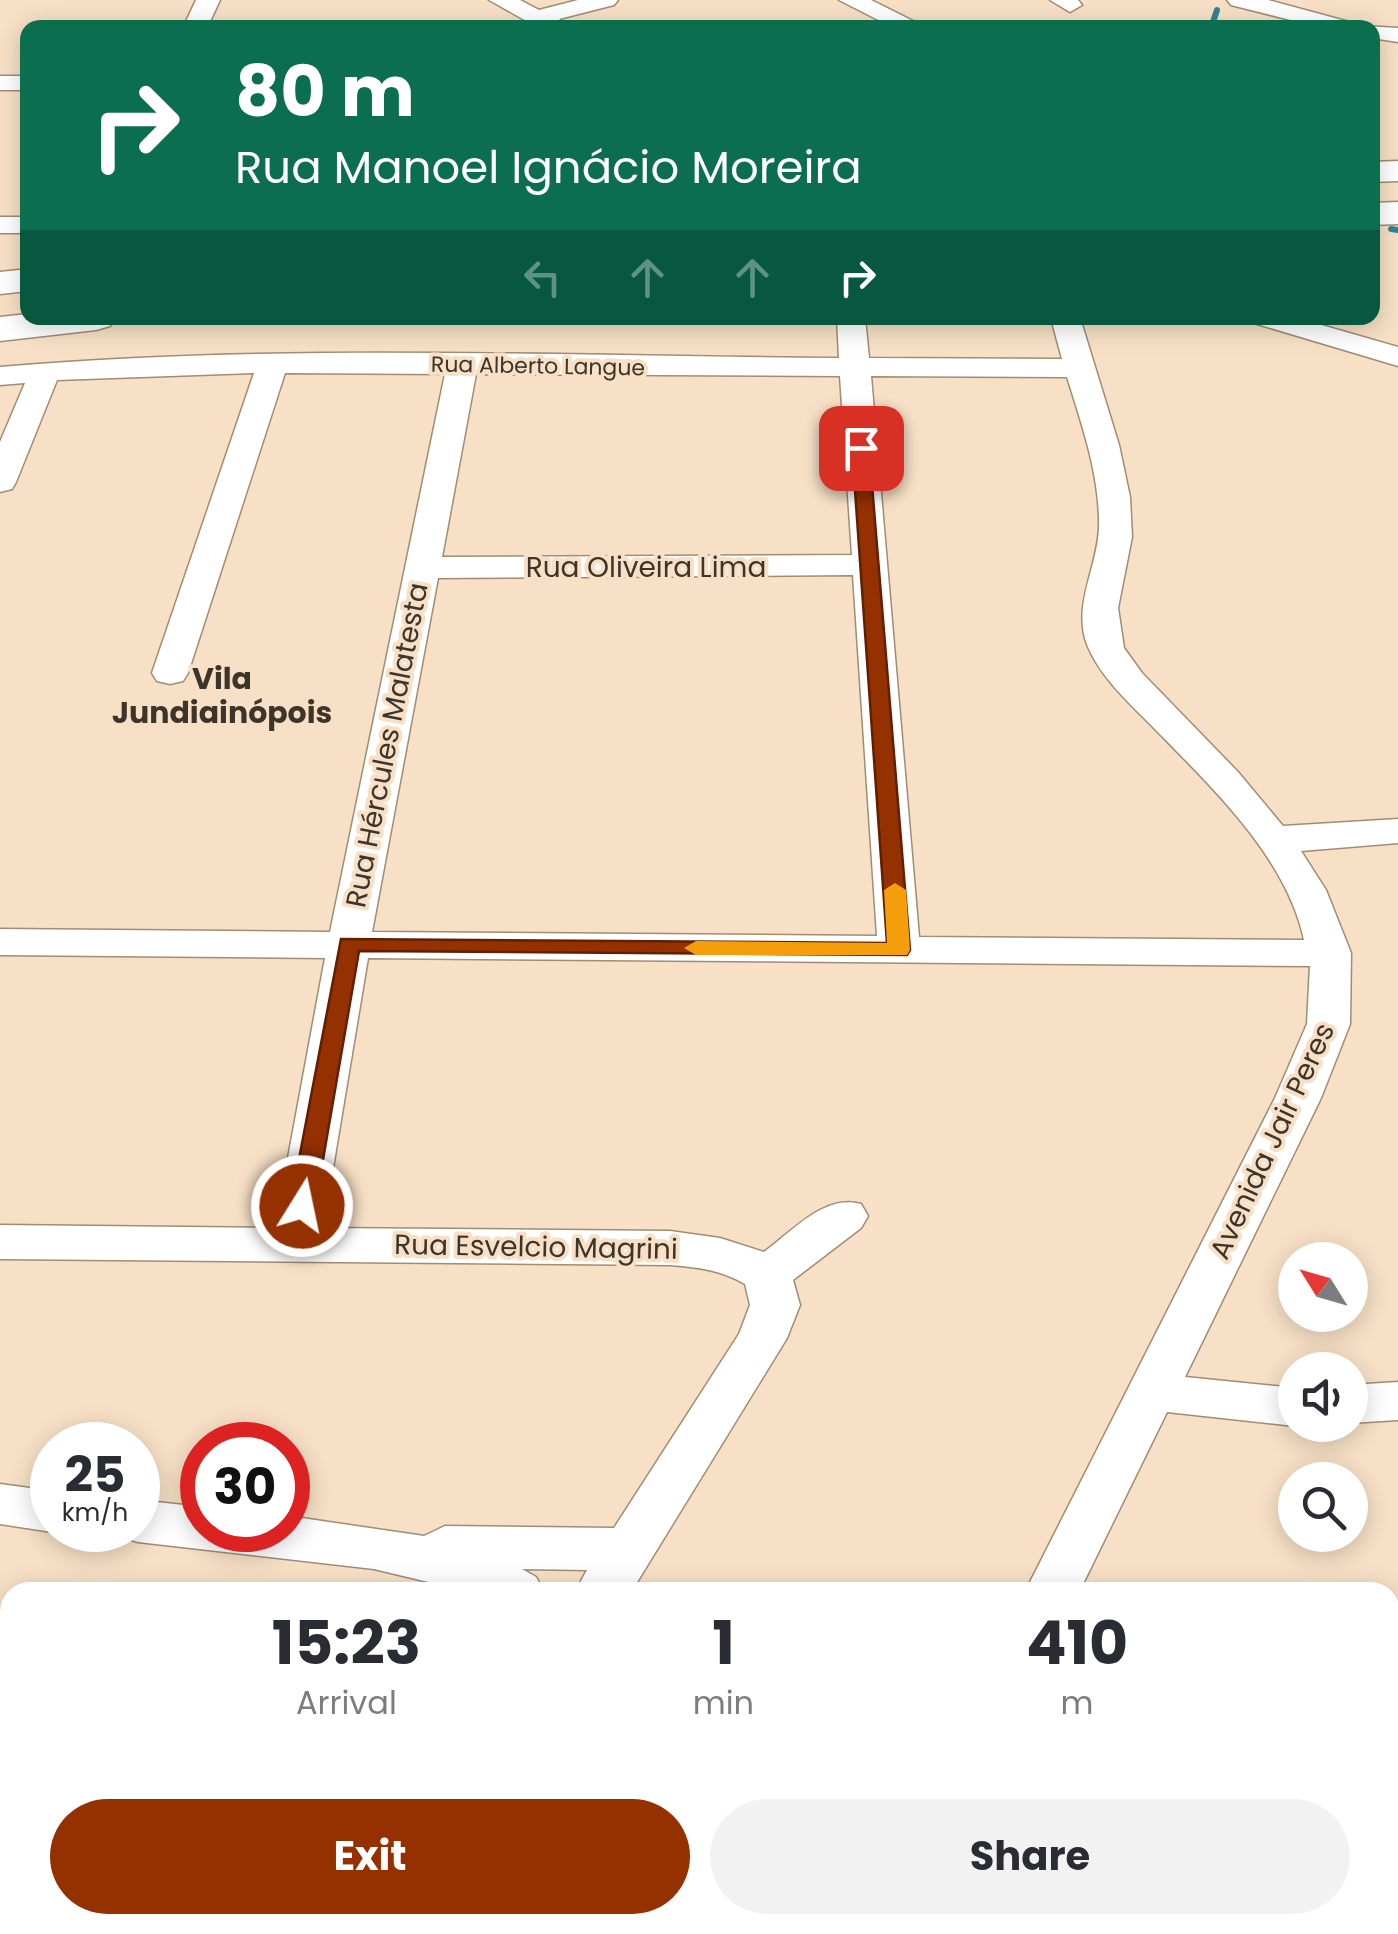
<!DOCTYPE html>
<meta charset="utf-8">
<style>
body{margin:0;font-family:Poppins,sans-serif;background:#f2f2f3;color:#2b2b33;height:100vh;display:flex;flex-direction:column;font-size:38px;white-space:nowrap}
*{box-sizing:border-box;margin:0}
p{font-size:32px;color:#7c7c81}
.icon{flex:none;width:55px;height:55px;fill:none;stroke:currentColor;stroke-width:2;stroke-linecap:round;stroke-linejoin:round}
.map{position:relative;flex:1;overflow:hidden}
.side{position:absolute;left:0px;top:1582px;width:1400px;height:352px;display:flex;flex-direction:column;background:#fff;border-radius:30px 30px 0 0;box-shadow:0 5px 25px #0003}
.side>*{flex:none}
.top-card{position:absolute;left:20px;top:20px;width:1360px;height:305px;border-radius:20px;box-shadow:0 5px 25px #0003;background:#0b6e4f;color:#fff;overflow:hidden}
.needle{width:65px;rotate:307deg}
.buttons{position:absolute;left:1278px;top:1242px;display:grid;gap:20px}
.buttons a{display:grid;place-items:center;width:90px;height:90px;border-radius:50%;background:#fff;box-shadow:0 5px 25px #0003;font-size:50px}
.speed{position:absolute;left:30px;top:1422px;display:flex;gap:20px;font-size:50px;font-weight:700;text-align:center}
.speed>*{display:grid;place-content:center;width:130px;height:130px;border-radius:50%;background:#fff;box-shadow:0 5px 25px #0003;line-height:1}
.speed small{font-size:25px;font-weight:400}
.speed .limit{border:15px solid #d22;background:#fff;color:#111}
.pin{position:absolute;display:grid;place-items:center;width:85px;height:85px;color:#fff;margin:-42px;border-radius:20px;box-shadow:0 5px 15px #0006}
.me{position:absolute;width:110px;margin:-55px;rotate:10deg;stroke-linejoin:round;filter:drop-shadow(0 0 8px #0008)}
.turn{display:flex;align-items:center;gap:35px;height:210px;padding:0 50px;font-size:45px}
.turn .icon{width:130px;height:130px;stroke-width:2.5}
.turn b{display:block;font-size:70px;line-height:85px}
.lanes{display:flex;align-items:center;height:95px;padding:0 50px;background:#0003;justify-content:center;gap:50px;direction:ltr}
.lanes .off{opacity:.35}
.eta{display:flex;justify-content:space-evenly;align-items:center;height:170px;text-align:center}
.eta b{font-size:60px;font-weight:700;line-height:70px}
.cta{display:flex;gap:20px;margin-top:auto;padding:20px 50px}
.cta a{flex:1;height:115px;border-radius:60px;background:#953000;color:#fff;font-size:40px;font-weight:700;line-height:115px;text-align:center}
.cta a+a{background:#f2f2f3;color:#2b2b33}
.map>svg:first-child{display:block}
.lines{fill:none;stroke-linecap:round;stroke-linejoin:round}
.stream{stroke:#2e8494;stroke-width:6}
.minor-casing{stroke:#a18c74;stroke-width:3}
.highway-casing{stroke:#a18c74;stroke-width:3}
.minor{fill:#fff;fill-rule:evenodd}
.highway{fill:#fff;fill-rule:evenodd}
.route{fill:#953000;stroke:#611f00;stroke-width:2.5}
.slow{fill:#f59e0b}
.labels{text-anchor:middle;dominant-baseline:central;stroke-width:8;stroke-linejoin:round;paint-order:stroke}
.far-street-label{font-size:22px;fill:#3d352a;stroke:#f7e0c6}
.street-label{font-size:28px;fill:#3d352a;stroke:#f7e0c6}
.neighbourhood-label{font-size:30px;font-weight:bold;fill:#3d352a;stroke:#f7e0c6}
</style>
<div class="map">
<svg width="1398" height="1934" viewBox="0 0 1398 1934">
<rect width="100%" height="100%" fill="#f7e0c6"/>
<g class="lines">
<!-- stream -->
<g class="stream">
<polyline points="1211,28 1217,10"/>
<polyline points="1391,229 1398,230"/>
</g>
<defs>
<g id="minor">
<polygon points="196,0 220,0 207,28 183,28"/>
<polygon points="489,0 520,0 539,10 578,0 618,0 614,5 559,19 571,28 539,28"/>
<polygon points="839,0 871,0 927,28 894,28"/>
<polygon points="1050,0 1078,0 1082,5 1070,12"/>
<polygon points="1227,0 1268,0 1364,26 1398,28 1398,42 1372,38 1372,28 1322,28 1231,5"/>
<rect x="0" y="76" width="28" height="14"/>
<rect x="0" y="217" width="28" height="16"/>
<path d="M837 318H865L869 358 1062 359 1051 318H1080L1119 445 1130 497 1132 537 1118 608 1124 648 1142 673 1238 772 1283 826 1398 819V843L1301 851 1326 890 1351 953 1350 1024 1321 1098 1185 1377 1295 1388V1425H1298L1295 1426 1167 1412 1079 1592H1025L1275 1098 1307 1024 1310 966 368 958 323 1228 670 1231 720 1238 764 1252C793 1231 824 1194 861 1204L868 1216 861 1228 793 1280 800 1305 787 1338 631 1592H575L587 1570 522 1569 536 1577 544 1592H470L374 1569 138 1542 119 1536 116 1530H138V1500L202 1507V1530H288V1516L424 1536 445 1526 614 1528 739 1334 750 1305 745 1284C721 1270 697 1267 670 1265L0 1259V1225L275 1228 325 958 0 955V929L330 932 445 374 285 373 188 673 183 681 170 684 157 681 152 673 254 373 57 380 16 482 12 489 0 492V442L25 383 0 385V367C277 343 561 356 839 358ZM476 374 840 376 852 555 442 557ZM871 376 1067 377C1082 425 1100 476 1099 527 1098 567 1071 607 1088 647 1101 677 1127 701 1150 724 1208 784 1286 855 1304 940L919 937ZM853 575 877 936 372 932 438 578Z"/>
<polygon points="1252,318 1297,318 1398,347 1398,366 1257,324"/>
<polygon points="1398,1382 1398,1420 1350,1423 1350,1385"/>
<polygon points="0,1484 52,1491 52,1530 57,1530 52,1532 0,1524"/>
<polygon points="0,1849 10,1849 10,1903 0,1901"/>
<polygon points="84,1925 146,1925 142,1934 80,1934"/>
<polygon points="295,1925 399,1925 403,1934 299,1934"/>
<polygon points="856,1925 918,1925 914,1934 852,1934"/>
</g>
<g id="highway">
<polygon points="1398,161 1398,181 1372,182 1372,162"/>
<polygon points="1398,202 1398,224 1372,225 1372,203"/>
<polygon points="28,269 28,291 0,294 0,272"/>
<polygon points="28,314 28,318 115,318 110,326 96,330 0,341 0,317"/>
</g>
</defs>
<!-- minor casing -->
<use href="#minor" class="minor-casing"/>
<!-- highway casing -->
<use href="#highway" class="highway-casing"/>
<!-- minor -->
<use href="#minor" class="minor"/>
<!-- highway -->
<use href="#highway" class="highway"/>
</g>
<!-- route -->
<polygon class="route" points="861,442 869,448 910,950 907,955 359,951 315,1206 311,1212 293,1212 290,1206 341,939 887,943 852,448"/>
<!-- slow -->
<polygon class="slow" points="895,883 906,890 910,950 907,955 696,955 684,948 696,941 887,943 884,890"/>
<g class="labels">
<!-- far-street labels -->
<g class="far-street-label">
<text transform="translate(538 366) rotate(1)">Rua Alberto Langue</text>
</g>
<!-- street labels -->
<g class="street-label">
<text x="646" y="567">Rua Oliveira Lima</text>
<text transform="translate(387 745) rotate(-79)">Rua Hércules Malatesta</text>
<text transform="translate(1272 1141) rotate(-65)">Avenida Jair Peres</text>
<text transform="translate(536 1247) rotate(1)">Rua Esvelcio Magrini</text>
</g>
<!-- neighbourhood labels -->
<g class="neighbourhood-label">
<text x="222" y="678">Vila<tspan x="222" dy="34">Jundiainópois</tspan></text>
</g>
</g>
</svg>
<div class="buttons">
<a><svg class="needle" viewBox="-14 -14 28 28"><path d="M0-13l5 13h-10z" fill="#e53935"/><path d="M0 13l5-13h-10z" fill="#7c7c81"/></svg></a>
<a><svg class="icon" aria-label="sound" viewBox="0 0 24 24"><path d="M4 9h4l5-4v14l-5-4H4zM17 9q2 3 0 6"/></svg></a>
<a><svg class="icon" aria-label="search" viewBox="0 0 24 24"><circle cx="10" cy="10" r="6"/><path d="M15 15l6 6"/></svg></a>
</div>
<div class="speed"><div>25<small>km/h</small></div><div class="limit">30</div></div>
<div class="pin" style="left:861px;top:448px;background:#d93025"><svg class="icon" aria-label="arrive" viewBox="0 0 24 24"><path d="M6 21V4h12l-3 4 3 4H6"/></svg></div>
<svg class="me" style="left:302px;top:1206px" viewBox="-20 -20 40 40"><circle r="17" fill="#953000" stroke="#fff" stroke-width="3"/><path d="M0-11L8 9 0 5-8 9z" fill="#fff"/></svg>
<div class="top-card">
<div class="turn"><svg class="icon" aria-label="right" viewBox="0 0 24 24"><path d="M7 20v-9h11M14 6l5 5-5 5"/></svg><div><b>80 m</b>Rua Manoel Ignácio Moreira</div></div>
<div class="lanes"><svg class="icon off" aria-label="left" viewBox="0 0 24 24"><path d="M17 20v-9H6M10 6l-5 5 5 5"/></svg><svg class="icon off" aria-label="ahead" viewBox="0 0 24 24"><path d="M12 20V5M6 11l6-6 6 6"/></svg><svg class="icon off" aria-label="ahead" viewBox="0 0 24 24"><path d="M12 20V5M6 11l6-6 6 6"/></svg><svg class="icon" aria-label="right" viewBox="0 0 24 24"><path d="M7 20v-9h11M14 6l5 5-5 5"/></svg></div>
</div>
<section class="side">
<div class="eta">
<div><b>15:23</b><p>Arrival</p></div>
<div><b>1</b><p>min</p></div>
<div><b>410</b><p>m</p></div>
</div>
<div class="cta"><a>Exit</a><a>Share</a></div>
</section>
</div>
